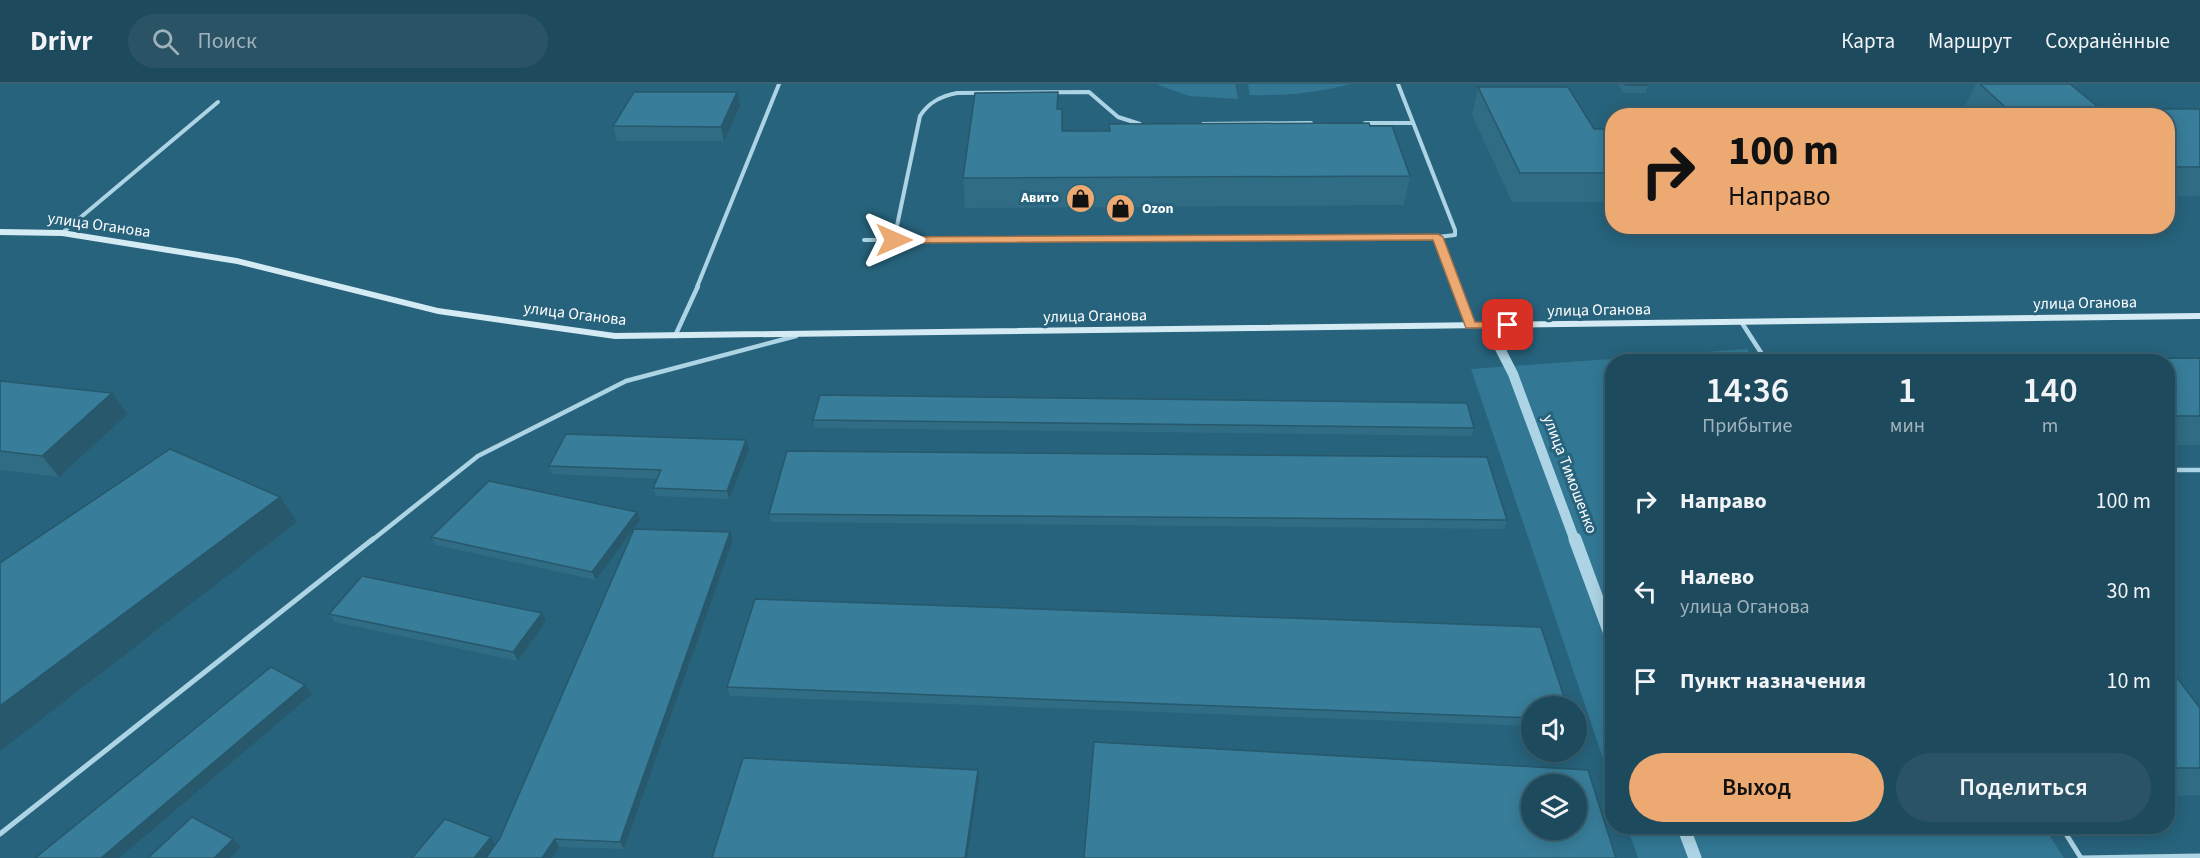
<!DOCTYPE html>
<html lang="ru">
<meta charset="utf-8">
<style>
body{margin:0;font-family:"Source Sans 3",sans-serif;background:#2a5466;color:#f1f3f6;height:100vh;display:flex;flex-direction:column;font-size:22px;white-space:nowrap}
*{box-sizing:border-box;margin:0}
p{font-size:20px;color:#a0b3bc}
.icon{flex:none;width:33px;height:33px;fill:none;stroke:currentColor;stroke-width:2;stroke-linecap:round;stroke-linejoin:round}
.map{position:relative;flex:1;overflow:hidden}
.drawer{position:absolute;left:1605px;top:270px;width:570px;height:480px;display:flex;flex-direction:column;background:#1d4a5d;border-radius:24px;box-shadow:0 3px 15px #0003,0 0 0 2px #3b6272}
.drawer>*{flex:none}
.guide{position:absolute;left:1605px;top:24px;width:570px;height:126px;border-radius:24px;box-shadow:0 3px 15px #0003,0 0 0 2px #3b6272;background:#eca972;color:#111;overflow:hidden}
.tools{position:absolute;left:1521px;top:612px;display:grid;gap:12px}
.tools a{display:grid;place-items:center;width:66px;height:66px;border-radius:50%;background:#1d4a5d;box-shadow:0 3px 15px #0003,0 0 0 2px #3b6272;font-size:30px}
.pin{position:absolute;display:grid;place-items:center;width:51px;height:51px;color:#fff;margin:-26px;border-radius:12px;box-shadow:0 3px 9px #0006}
.me{position:absolute;width:66px;margin:-33px;rotate:90deg;stroke-linejoin:round;filter:drop-shadow(0 0 4px #0008)}
.turn{display:flex;align-items:center;gap:21px;height:126px;padding:0 24px;font-size:27px}
.turn .icon{width:78px;height:78px;stroke-width:2.5}
.turn b{display:block;font-size:42px;line-height:51px}
.eta{display:flex;justify-content:space-evenly;align-items:center;height:102px;text-align:center}
.eta b{font-size:36px;font-weight:600;line-height:42px}
.button{display:flex;gap:12px;margin-top:auto;padding:12px 24px}
.button a{flex:1;height:69px;border-radius:36px;background:#eca972;color:#111;font-size:24px;font-weight:600;line-height:69px;text-align:center}
.button a+a{background:#2a5466;color:#f1f3f6}
ul{padding:0;list-style:none}
li{display:flex;align-items:center;gap:18px;height:90px;padding:0 24px}
li div{flex:1}
li b{display:block;font-size:22px}
li em{font-style:normal}
header{display:flex;align-items:center;gap:36px;box-sizing:border-box;height:84px;padding:0 30px;background:#1d4a5d;border-bottom:2px solid #3b6272}
header strong{font-size:28px}
nav{display:flex;gap:33px;margin-inline-start:auto;font-size:21px}
.search{width:420px;height:54px;background:#2a5466;display:flex;align-items:center;gap:15px;box-sizing:border-box;padding:0 21px;border-radius:33px;color:#a0b3bc;font-size:22px}
.map>svg:first-child{display:block}
.green{fill:#327894}
.lines{fill:none;stroke-linecap:round;stroke-linejoin:round}
.service-far2{stroke:#acd4e4;stroke-width:4}
.service-far1{stroke:#acd4e4;stroke-width:4.5}
.service{stroke:#acd4e4;stroke-width:5}
.tertiary-far1{stroke:#acd4e4;stroke-width:10}
.tertiary{stroke:#acd4e4;stroke-width:13}
.secondary{fill:#d5ebf4;fill-rule:evenodd}
.wall{fill:#306c84}
.shaded-wall{fill:#27586b}
.building{fill:#387d99;stroke:#27586b;stroke-width:1.5;fill-rule:evenodd}
.route{fill:#eca972;stroke:#996e4a;stroke-width:1.5}
.labels{text-anchor:middle;dominant-baseline:central;stroke-width:6;stroke-linejoin:round;paint-order:stroke}
.far-poi-label{font-size:14px;font-weight:bold;fill:#fff;stroke:#27637c;text-anchor:end}
.street-label{font-size:16px;fill:#fff;stroke:#27637c}
</style>
<header>
<strong>Drivr</strong>
<div class="search"><svg class="icon" aria-label="search" viewBox="0 0 24 24"><circle cx="10" cy="10" r="6"/><path d="M15 15l6 6"/></svg>Поиск</div>
<nav><a>Карта</a><a>Маршрут</a><a>Сохранённые</a></nav>
</header>
<div class="map">
<svg width="2200" height="774" viewBox="0 0 2200 774">
<rect width="100%" height="100%" fill="#27637c"/>
<!-- green -->
<g class="green">
<polygon points="1156,0 1235,0 1238,15 1189,12"/>
<path d="M1248 0H1350C1317 9 1285 12 1250 11Z"/>
<polygon points="1747,265 1755,277 1612,278 1612,701 1471,285"/>
<polygon points="1627,743 2044,743 2064,774 1638,774"/>
</g>
<g class="lines">
<!-- service-far2 -->
<g class="service-far2">
<polyline points="1398,0 1455,146 1455,151 1438,153 1456,203"/>
<polyline points="1365,39 1413,39"/>
<polyline points="1203,40 1311,39"/>
<polyline points="62,149 218,18"/>
<polyline points="864,156 1438,153"/>
<path d="M894 156 920 32C929 18 941 12 957 9L1089 8 1118 33 1140 40"/>
<polyline points="697,203 779,0"/>
</g>
<!-- service-far1 -->
<g class="service-far1">
<polyline points="1456,202 1470,241"/>
<polyline points="1742,239 1767,278"/>
<polyline points="675,252 698,202"/>
<polyline points="2168,386 2200,386"/>
<polyline points="371,457 478,372 626,297 796,252"/>
</g>
<!-- service -->
<g class="service">
<polyline points="2061,742 2081,774"/>
<polyline points="0,750 373,455"/>
<polyline points="2081,774 2200,772"/>
</g>
<!-- tertiary-far1 -->
<polyline class="tertiary-far1" points="1488,241 1513,290 1575,457"/>
<!-- tertiary -->
<g class="tertiary">
<polyline points="1575,455 1612,555"/>
<polyline points="1683,742 1695,774"/>
</g>
<!-- secondary -->
<polygon class="secondary" points="0,145 62,146 237,174 438,224 615,249 2200,229 2200,235 615,255 438,230 237,180 62,152 0,151"/>
</g>
<!-- wall -->
<g class="wall">
<polygon points="1618,0 1647,0 1648,1 1646,9 1623,9"/>
<polygon points="1976,0 2070,0 2109,32 1969,32 1963,26"/>
<polygon points="1478,3 1594,45 1612,45 1612,118 1512,118 1472,31"/>
<polygon points="1058,8 1058,25 1063,47 1370,42 1410,92 1404,121 965,124 963,94"/>
<polygon points="740,22 724,57 617,57 613,42"/>
<polygon points="2155,25 2200,25 2200,112 2168,112 2168,32 2151,32"/>
<polygon points="2200,274 2200,361 2168,361 2168,278 1826,278 1826,277"/>
<polygon points="0,297 112,309 128,330 59,393 0,386"/>
<polygon points="813,336 1474,344 1472,352 815,344"/>
<polygon points="749,365 729,415 656,412 653,404 657,395 552,390 549,382"/>
<polygon points="769,430 1507,436 1504,445 771,438"/>
<polygon points="640,436 596,496 436,461 431,453"/>
<polygon points="733,456 624,765 559,763 552,774 412,774 495,761"/>
<polygon points="542,529 546,537 518,577 335,538 329,530"/>
<polygon points="2168,582 2200,684 2200,711 2168,712"/>
<polygon points="727,603 1532,622 1532,642 730,612"/>
</g>
<!-- shaded-wall -->
<g class="shaded-wall">
<polygon points="737,8 740,22 724,57 721,43"/>
<polygon points="112,309 128,330 59,393 42,372"/>
<polygon points="746,356 749,365 729,415 727,407"/>
<polygon points="280,413 297,438 0,667 0,622"/>
<polygon points="637,428 640,436 596,496 592,488"/>
<polygon points="730,448 733,456 624,765 620,758"/>
<polygon points="542,529 546,537 518,577 513,568"/>
<polygon points="305,601 312,610 119,774 101,774"/>
<polygon points="978,686 979,694 967,774 965,774"/>
<polygon points="491,753 496,761 486,774 474,774"/>
<polygon points="233,755 241,763 230,774 214,774"/>
<polygon points="555,755 559,763 552,774 542,774"/>
</g>
<!-- building -->
<g class="building">
<polygon points="1625,0 1647,0 1648,1 1626,1"/>
<polygon points="1980,0 2070,0 2109,32 2015,32"/>
<polygon points="1478,3 1568,3 1594,45 1612,45 1612,89 1520,89"/>
<polygon points="634,8 737,8 721,43 613,42"/>
<polygon points="1058,8 1057,25 1062,25 1062,47 1110,47 1109,40 1369,39 1370,42 1392,42 1410,92 963,94 975,9"/>
<polygon points="2155,25 2200,25 2200,83 2168,83 2168,36 2169,36 2168,35 2168,32 2163,32"/>
<polygon points="2200,274 2200,332 2168,332 2168,278 1827,278 1826,277"/>
<polygon points="0,297 112,309 42,372 0,367"/>
<polygon points="820,311 1467,319 1474,344 813,336"/>
<polygon points="566,350 746,356 727,407 653,404 661,386 549,382"/>
<polygon points="170,365 280,413 0,622 0,479"/>
<polygon points="787,367 1487,373 1507,436 769,430"/>
<polygon points="489,397 637,428 592,488 431,453"/>
<polygon points="634,445 730,448 620,758 555,755 542,774 486,774 500,754"/>
<polygon points="362,492 542,529 513,568 329,530"/>
<polygon points="755,515 1541,543 1567,622 1532,622 1532,634 727,603"/>
<polygon points="2168,582 2200,624 2200,684 2168,684"/>
<polygon points="271,583 305,601 101,774 35,774"/>
<path d="M1094 658 1588 686 1616 774H1084ZM1532 700H1576V746H1532Z"/>
<polygon points="743,674 978,686 965,774 712,774"/>
<polygon points="192,733 233,755 214,774 148,774"/>
<polygon points="445,735 491,753 474,774 412,774"/>
</g>
<!-- route -->
<polygon class="route" points="1438,150 1443,153 1475,238 1508,238 1514,241 1512,244 1466,244 1433,156 894,159 889,156 894,153"/>
<!-- icons -->
<defs>
<symbol id="shop-disc" viewBox="-11 -11 22 22"><circle r="9.5" fill="#eca972" stroke="#27637c"/><path d="M-5-2.5h2.3a2.7 3.5 0 0 1 5.4 0H5L5.5 6h-11ZM-1.5-2.5h3a1.5 2.3 0 0 0-3 0Z" fill="#111"/></symbol>
</defs>
<g fill-rule="evenodd">
<use href="#shop-disc" x="1064" y="98" width="33" height="33"/>
<use href="#shop-disc" x="1104" y="108" width="33" height="33"/>
</g>
<g class="labels">
<!-- far-poi labels -->
<g class="far-poi-label">
<text x="1059" y="114">Авито</text>
<text x="1142" y="125" text-anchor="start">Ozon</text>
</g>
<!-- street labels -->
<g class="street-label">
<text transform="translate(99 141) rotate(8)">улица Оганова</text>
<text transform="translate(2085 219) rotate(-1)">улица Оганова</text>
<text transform="translate(1599 226) rotate(-1)">улица Оганова</text>
<text transform="translate(575 230) rotate(7)">улица Оганова</text>
<text transform="translate(1095 232) rotate(-1)">улица Оганова</text>
<text transform="translate(1570 390) rotate(69)">улица Тимошенко</text>
</g>
</g>
</svg>
<div class="tools">
<a><svg class="icon" aria-label="sound" viewBox="0 0 24 24"><path d="M4 9h4l5-4v14l-5-4H4zM17 9q2 3 0 6"/></svg></a>
<a><svg class="icon" aria-label="layers" viewBox="0 0 24 24"><path d="M12 4l9 5-9 5-9-5zM3 14l9 5 9-5"/></svg></a>
</div>
<div class="pin" style="left:1508px;top:241px;background:#d93025"><svg class="icon" aria-label="arrive" viewBox="0 0 24 24"><path d="M6 21V4h12l-3 4 3 4H6"/></svg></div>
<svg class="me" style="left:894px;top:156px" viewBox="-20 -20 40 40"><path d="M0-17L14 15 0 8-14 15z" fill="#eca972" stroke="#fff" stroke-width="4"/></svg>
<div class="guide">
<div class="turn"><svg class="icon" aria-label="right" viewBox="0 0 24 24"><path d="M7 20v-9h11M14 6l5 5-5 5"/></svg><div><b>100 m</b>Направо</div></div>
</div>
<section class="drawer">
<div class="eta">
<div><b>14:36</b><p>Прибытие</p></div>
<div><b>1</b><p>мин</p></div>
<div><b>140</b><p>m</p></div>
</div>
<ul>
<li><svg class="icon" aria-label="right" viewBox="0 0 24 24"><path d="M7 20v-9h11M14 6l5 5-5 5"/></svg><div><b>Направо</b></div><em>100 m</em></li>
<li><svg class="icon" aria-label="left" viewBox="0 0 24 24"><path d="M17 20v-9H6M10 6l-5 5 5 5"/></svg><div><b>Налево</b><p>улица Оганова</p></div><em>30 m</em></li>
<li><svg class="icon" aria-label="arrive" viewBox="0 0 24 24"><path d="M6 21V4h12l-3 4 3 4H6"/></svg><div><b>Пункт назначения</b></div><em>10 m</em></li>
</ul>
<div class="button"><a>Выход</a><a>Поделиться</a></div>
</section>
</div>
